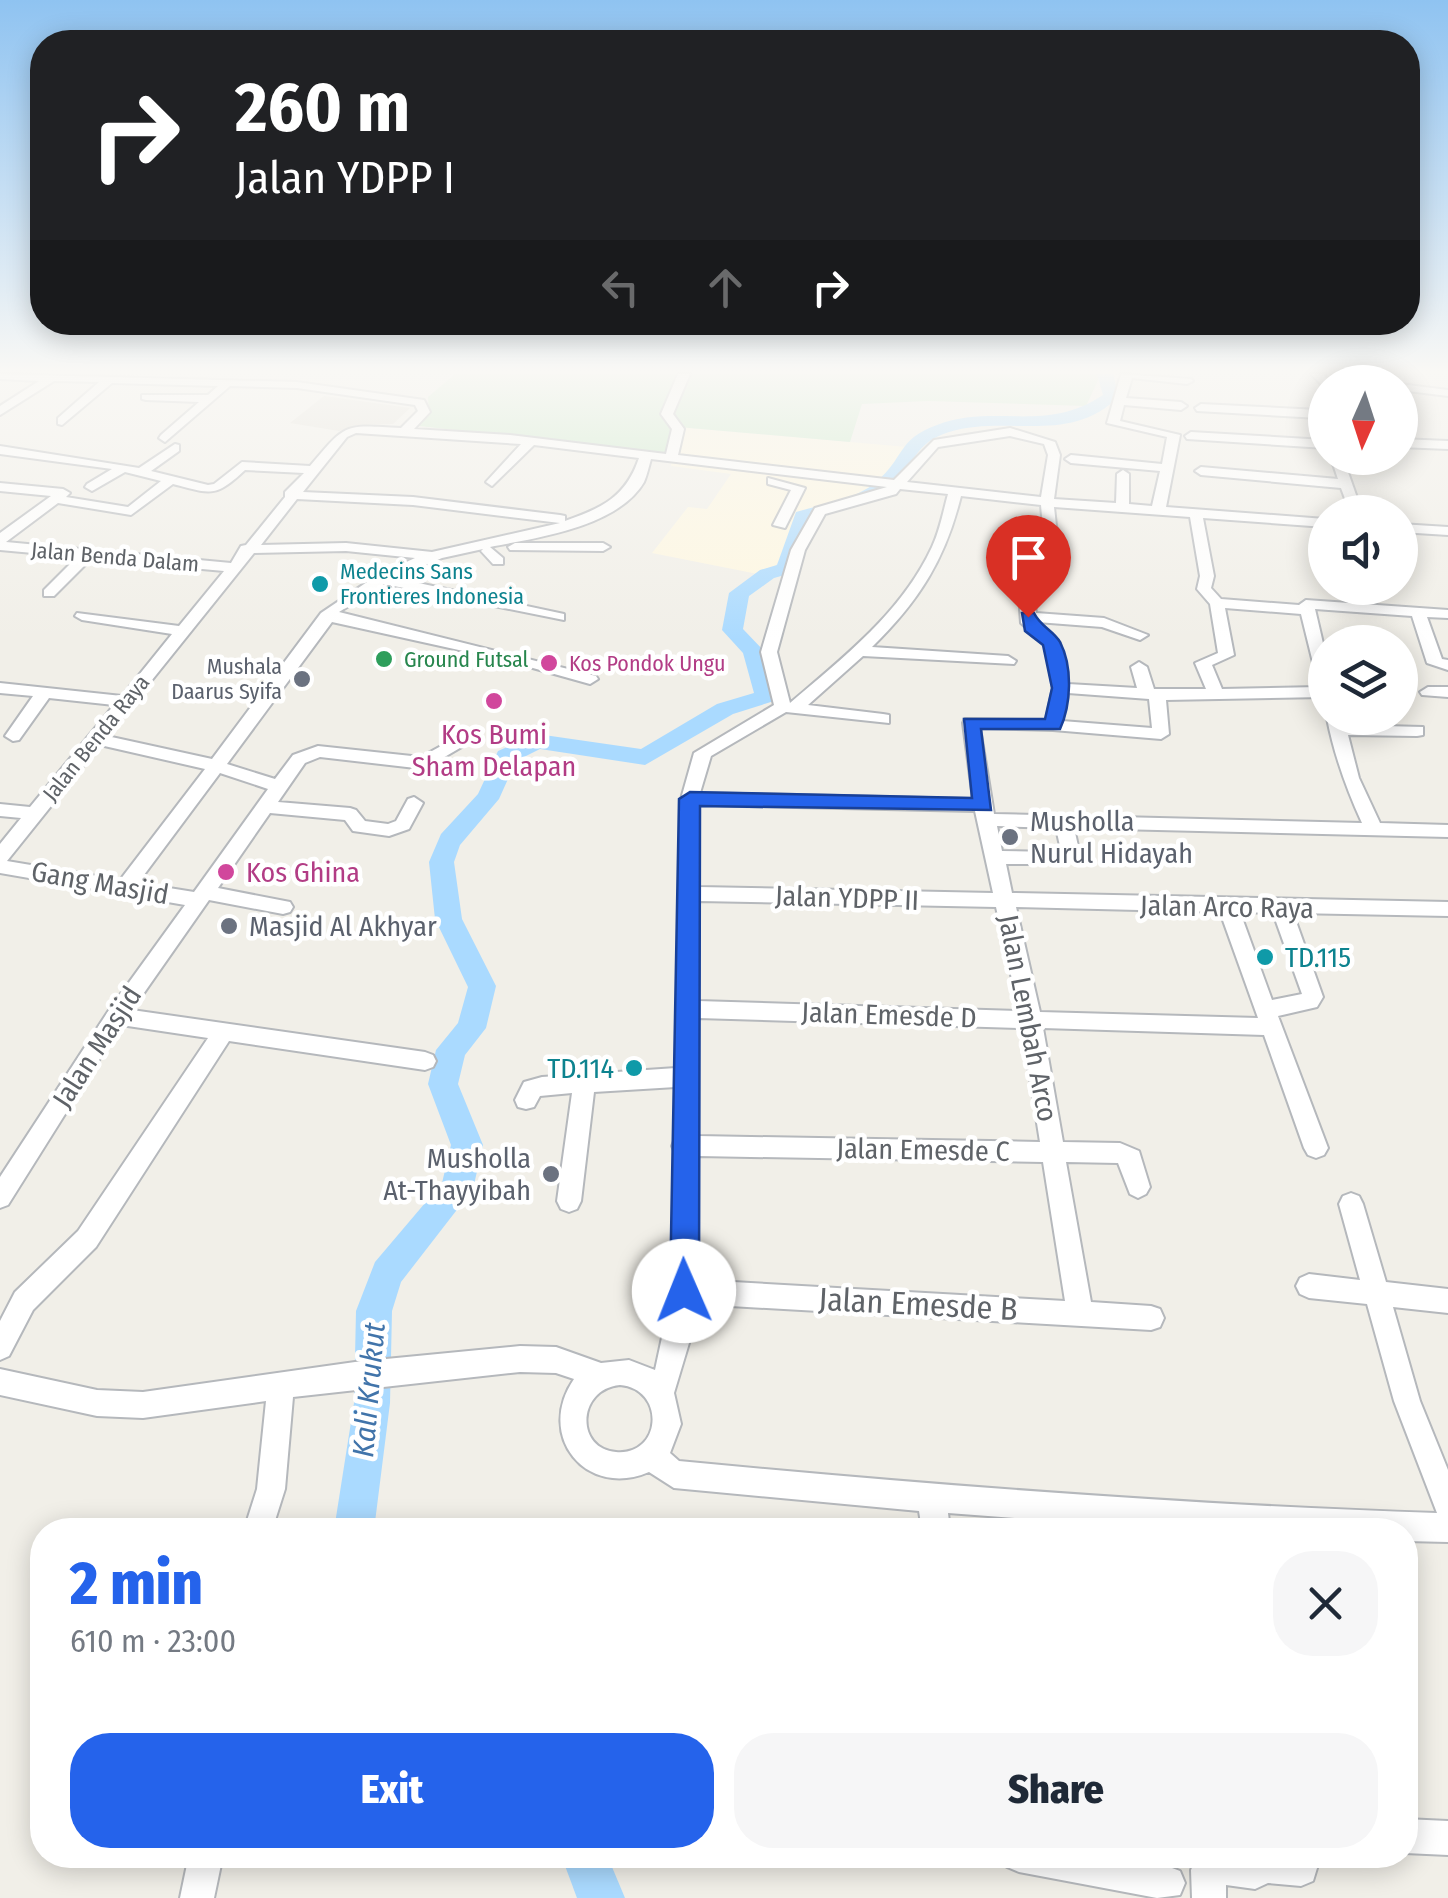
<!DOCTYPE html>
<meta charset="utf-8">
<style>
body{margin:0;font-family:"Fira Sans Condensed",sans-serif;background:#f6f6f7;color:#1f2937;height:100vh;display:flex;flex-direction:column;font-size:38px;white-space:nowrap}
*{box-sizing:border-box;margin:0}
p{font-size:32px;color:#747a83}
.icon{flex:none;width:55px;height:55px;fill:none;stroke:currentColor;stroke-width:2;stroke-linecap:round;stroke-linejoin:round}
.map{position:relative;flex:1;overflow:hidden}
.side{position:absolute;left:30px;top:1518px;width:1388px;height:350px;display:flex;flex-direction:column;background:#fff;border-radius:40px;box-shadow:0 5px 25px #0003}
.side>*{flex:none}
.banner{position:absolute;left:30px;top:30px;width:1390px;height:305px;border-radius:40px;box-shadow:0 5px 25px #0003;background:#202124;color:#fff;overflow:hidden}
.needle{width:65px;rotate:183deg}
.controls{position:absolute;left:1308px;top:365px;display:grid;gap:20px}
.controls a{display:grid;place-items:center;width:110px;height:110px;border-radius:50%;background:#fff;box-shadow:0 5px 25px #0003;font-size:50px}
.pin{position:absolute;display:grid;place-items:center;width:85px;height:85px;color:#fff;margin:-102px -42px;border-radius:50% 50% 50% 0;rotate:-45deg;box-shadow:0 0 10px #0007}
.pin .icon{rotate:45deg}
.me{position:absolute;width:110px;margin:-55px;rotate:359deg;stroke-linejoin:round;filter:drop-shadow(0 0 8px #0008)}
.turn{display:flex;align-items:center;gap:35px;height:210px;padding:0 40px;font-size:45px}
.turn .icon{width:130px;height:130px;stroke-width:2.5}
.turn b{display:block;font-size:70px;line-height:85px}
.lanes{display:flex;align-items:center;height:95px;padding:0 40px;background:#0003;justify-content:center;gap:50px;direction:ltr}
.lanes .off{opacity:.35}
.round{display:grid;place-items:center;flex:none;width:105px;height:105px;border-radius:40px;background:#f6f6f7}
.overview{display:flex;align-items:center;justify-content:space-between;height:170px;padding:0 40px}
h1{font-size:60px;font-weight:800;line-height:75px;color:#2563eb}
.action{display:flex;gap:20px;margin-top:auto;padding:20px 40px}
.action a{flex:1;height:115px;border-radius:40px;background:#2563eb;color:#fff;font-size:40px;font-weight:800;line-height:115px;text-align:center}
.action a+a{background:#f6f6f7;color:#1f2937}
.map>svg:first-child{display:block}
.commercial{fill:#fef7e0}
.education{fill:#e1ded6}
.green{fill:#c5e8c5}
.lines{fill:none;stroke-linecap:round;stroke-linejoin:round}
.river{fill:#aadaff;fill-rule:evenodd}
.minor-casing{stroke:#b5b8bc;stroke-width:4}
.minor{fill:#fff;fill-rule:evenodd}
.route{fill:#2563eb;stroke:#184099;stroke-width:2.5}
.culture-dot{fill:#0f9aa8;stroke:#fff;stroke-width:4}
.leisure-dot{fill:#2e9e5b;stroke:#fff;stroke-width:4}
.hotel-dot{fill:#d1479c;stroke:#fff;stroke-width:4}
.worship-dot{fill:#6b7280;stroke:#fff;stroke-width:4}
.labels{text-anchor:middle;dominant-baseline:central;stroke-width:9;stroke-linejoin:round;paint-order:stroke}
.far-street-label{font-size:22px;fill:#5f6368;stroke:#fff}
.far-culture-label{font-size:22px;fill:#0d838f;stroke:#fff;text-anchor:start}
.far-leisure-label{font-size:22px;fill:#27864d;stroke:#fff;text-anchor:start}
.far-hotel-label{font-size:22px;fill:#b23c85;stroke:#fff;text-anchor:start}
.far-worship-label{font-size:22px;fill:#5b616d;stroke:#fff;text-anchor:end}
.hotel-label{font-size:28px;fill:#b23c85;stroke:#fff}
.worship-label{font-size:28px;fill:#5b616d;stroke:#fff;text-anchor:start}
.street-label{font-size:28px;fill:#5f6368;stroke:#fff}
.culture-label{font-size:28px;fill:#0d838f;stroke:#fff;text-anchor:start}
.water-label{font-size:30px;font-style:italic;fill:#4174aa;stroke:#fff}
.near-street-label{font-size:32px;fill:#5f6368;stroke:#fff}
</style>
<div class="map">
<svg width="1448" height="1898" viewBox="0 0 1448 1898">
<rect width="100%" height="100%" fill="#f1efe8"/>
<!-- commercial -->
<polygon class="commercial" points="677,427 850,442 907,447 869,501 811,516 768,576 652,553 688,507 707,509 731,474 671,466"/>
<!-- education -->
<polygon class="education" points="324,396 410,408 393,424 358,425 339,431 290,423"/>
<!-- green -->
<polygon class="green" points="455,374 1101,374 1086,406 928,401 862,404 850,442 678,427 675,455 419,426 429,414 428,397"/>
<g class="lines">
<!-- river -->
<g class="river">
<path d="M1097 374H1113L1119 396C1071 446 1007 414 949 432 913 443 915 466 890 488 869 507 837 511 811 519L792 573 774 578 749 596 743 629 764 651 777 696 774 701 733 714 645 765 540 749 516 761 499 799 460 845 454 862 462 919 496 986 486 1028 465 1055 458 1084 483 1145 473 1189 401 1282 392 1311 390 1403 374 1530H334L354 1403 356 1311 375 1262 442 1183 451 1145 428 1084 436 1050 458 1023 468 987 435 919 429 862 441 834 478 794 498 751 537 734 641 749 717 704 754 693 743 653 722 630 729 593 760 570 777 565 796 512C823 504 855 500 876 482 905 458 896 440 937 425 995 403 1046 434 1103 395Z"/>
<polygon points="561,1855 607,1855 625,1898 577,1898"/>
</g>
<defs>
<g id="minor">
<path d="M0 374 297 382 424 400 430 412 414 429 510 435 666 454 672 429 661 414 678 374H690L673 414 684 429 678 455 894 480 934 440 1010 428 1055 442 1060 455 1054 499 1116 503 1117 474 1123 470 1129 474V504L1152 506 1160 471 1071 463 1065 459 1071 455 1162 464 1167 437 1107 423 1121 374 1191 379 1193 381 1187 384 1132 378 1126 398 1181 402 1187 406 1181 410 1124 405 1120 421 1180 435 1166 507 1325 519V527L1203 518 1214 576 1211 588 1221 599 1299 605 1306 600 1448 610V618L1427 617 1442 659 1448 660V670L1427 663 1412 616 1315 609 1325 652V697L1166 700 1169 734 1161 739 1053 730 980 728 994 814 1362 823C1346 788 1334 754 1327 718H1343L1345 725 1423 727V735L1417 736 1348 735 1359 778 1380 823 1448 825V837L1074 828 1078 846 1068 864H1006L1012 893 1448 902V916L1293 913 1323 997 1317 1007 1278 1016 1328 1148 1324 1155 1316 1158 1308 1155 1304 1148 1264 1035 1043 1028 1063 1142 1120 1143 1139 1151 1150 1187 1146 1194 1138 1198 1130 1194 1118 1163 1066 1162 1091 1302 1151 1306 1160 1309 1164 1318 1160 1327 1151 1330 696 1304 689 1343 674 1393 681 1424 670 1453 679 1461C931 1485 1184 1505 1437 1513L1394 1401 1367 1304 1309 1298 1300 1294 1296 1286 1300 1278 1309 1274 1360 1280 1339 1204 1343 1196 1351 1193 1359 1196 1363 1204 1386 1282 1448 1289V1313L1393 1307 1420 1401 1448 1470V1542L1405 1541V1530H1175L948 1513 950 1530H922L919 1511 674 1488 649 1472C586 1499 535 1436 574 1379L556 1373 520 1372 293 1397 285 1489 272 1530H244L257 1489 266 1401 143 1418 97 1416 0 1395V1369L97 1390 143 1392 355 1362 520 1346 556 1347 601 1363 629 1360 655 1370 672 1291 675 1153 672 1146 675 1139 676 1087 594 1092 581 1201 577 1209 569 1212 561 1209 557 1201 572 1093 540 1096 534 1107 526 1109 518 1107 515 1100 524 1082 542 1077 676 1068 681 799 694 753 774 705 761 652 791 550 815 508 887 487 651 459C649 466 647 475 644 482 618 527 536 538 490 547L503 558V564H493L481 551 483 549 442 558 395 578 564 614V620L384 584 339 612 596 676 598 679 590 684 504 660 332 622 227 764 275 779 293 755 318 746 421 757 463 734H475L477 738 424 769 320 757 305 763 278 802 350 808 356 810 365 821 388 824 396 821 408 799 414 797 423 803 409 829 389 836 353 831 345 820 270 813 218 888 290 902 293 907 290 912 283 914 209 900 132 1010 425 1052 433 1055 436 1061 433 1067 425 1070 229 1041 96 1247 33 1310 9 1356 0 1360V1321L15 1292 78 1231 208 1038 121 1025 8 1205 0 1208V1177L109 1010 185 905 0 873V844L21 818 0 816V804L30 807 114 705 49 698 19 740 13 741 5 736 33 696 0 693V683L122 696 172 634 82 620 75 616 77 613 179 626 224 571 91 559 54 596H44V590L77 557 0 550V533L51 496 0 491V483L63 489 70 493 66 497 128 507 161 481 125 472 92 491 85 487 87 484 112 469 0 454V446L139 468 175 444 179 445V451L151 471 208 485 214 484 242 462 310 466C347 422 344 425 401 428L418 411 415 405 297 388 230 386 165 442 159 438 161 435 199 402 146 400 142 399V395H208L218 386 112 383 62 425 58 424V418L99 382 54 381 0 415V406L39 381 0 379ZM356 433 521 444 486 482 492 486 534 445 639 458C626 497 602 508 565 521V516L560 515 413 497 303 492 347 437ZM1010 436 1044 444 1048 455 1041 497 907 482 938 447ZM245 470 304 473 285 492V497L246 545 241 546 231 563 6 542 58 503 131 515 173 484C211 494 215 498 245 470ZM900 489 948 494C943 512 940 530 932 547 902 612 843 658 790 703L777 652 805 550 825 514 896 494ZM961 496 1041 505 1046 561 1018 579 1021 623 1045 645 1053 688 1046 720 965 719 963 723 973 799 700 793 711 756 786 712 889 723V715L883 714 808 705 863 656 1014 664 1016 661 1008 656 872 647C919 601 945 560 961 496ZM297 499 413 505 560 523 432 552 346 543 261 545ZM1054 507 1190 517 1200 576 1197 589 1210 604 1218 653 1195 663 1206 689H1154L1147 667 1139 662 1131 667 1137 688 1068 684 1060 643 1037 622 1102 627 1140 640 1148 635 1104 618 1036 613 1032 581 1060 563ZM346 551 415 558 376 576 321 613 212 759 107 736 254 553ZM1225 608 1301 614 1319 687 1222 689 1212 665 1234 655ZM1068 693 1149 699 1152 728 1062 721ZM100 745 205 769 120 880 7 861ZM220 773 268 789 194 892 138 883ZM699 805 975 811 993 893 699 887ZM997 826 1056 828 1060 846 1056 852 1002 851ZM699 901 996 907 1019 1011 698 1001ZM1016 907 1220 912 1258 1018 1040 1012ZM1240 912 1273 913 1302 994 1272 1000ZM698 1018 1022 1028 1040 1142 698 1136ZM698 1156 1043 1162 1065 1301 698 1280ZM620 1385C666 1389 662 1456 616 1452 575 1449 577 1389 620 1385Z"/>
<polygon points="1311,374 1323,374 1329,382 1325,382 1325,388"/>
<polygon points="1400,384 1448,390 1448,396 1400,390"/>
<polygon points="1201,404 1319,410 1325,414 1319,418 1197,411 1195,408"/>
<polygon points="1191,432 1325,440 1325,448 1187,439 1185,436"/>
<polygon points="1400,439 1448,441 1448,449 1400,447"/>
<polygon points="1331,458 1343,458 1362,512 1350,512 1341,488 1201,475 1195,471 1201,467 1338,479"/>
<polygon points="768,478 805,488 785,528 773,525 791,490 768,484"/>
<polygon points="1400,524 1448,527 1448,535 1400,532"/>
<polygon points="515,543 603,543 610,547 603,551 510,550 508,547"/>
<polygon points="1428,687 1448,687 1448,697 1422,695 1420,692"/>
<polygon points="1405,1819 1448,1821 1448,1855 1405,1853"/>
<polygon points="189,1855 223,1855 214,1898 180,1898"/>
<path d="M1002 1855C1060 1855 1125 1848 1180 1871L1185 1883 1180 1895 1157 1898 1019 1872 1007 1867Z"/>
<polygon points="1202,1855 1321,1855 1313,1881 1301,1886 1268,1883 1255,1889 1226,1885 1226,1898 1192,1898 1191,1870 1196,1858"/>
</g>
</defs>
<!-- minor casing -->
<use href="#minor" class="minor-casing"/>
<!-- minor -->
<use href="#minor" class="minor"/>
</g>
<!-- sky -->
<linearGradient id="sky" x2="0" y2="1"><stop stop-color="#8fc3f1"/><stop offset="0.58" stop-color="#f9f8f5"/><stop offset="1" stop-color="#f9f8f5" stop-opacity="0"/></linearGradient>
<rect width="1448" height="640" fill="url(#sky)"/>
<!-- route -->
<path class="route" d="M1022 613H1034C1040 626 1054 631 1060 642 1073 667 1071 705 1060 729H981L991 810 700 806 699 1291 695 1301 684 1305 674 1301 670 1291 679 799 690 792 972 798 964 719H1045L1052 688 1043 645 1025 631Z"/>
<!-- markers -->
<g class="culture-dot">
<circle cx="320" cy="584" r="10"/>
<circle cx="1265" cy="957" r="10"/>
<circle cx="634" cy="1068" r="10"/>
</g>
<circle class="leisure-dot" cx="384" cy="659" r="10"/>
<g class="hotel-dot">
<circle cx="549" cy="663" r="10"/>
<circle cx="494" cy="701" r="10"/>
<circle cx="226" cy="872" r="10"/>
</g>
<g class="worship-dot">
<circle cx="302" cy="679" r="10"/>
<circle cx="1010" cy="837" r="10"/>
<circle cx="229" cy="926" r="10"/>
<circle cx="551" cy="1174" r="10"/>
</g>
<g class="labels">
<!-- far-street labels -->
<g class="far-street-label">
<text transform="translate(115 557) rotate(5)">Jalan Benda Dalam</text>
<text transform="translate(96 738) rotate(-51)">Jalan Benda Raya</text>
</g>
<!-- far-culture labels -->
<g class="far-culture-label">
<text x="340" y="571">Medecins Sans<tspan x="340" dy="25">Frontieres Indonesia</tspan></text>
</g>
<!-- far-leisure labels -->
<g class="far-leisure-label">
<text x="404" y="659">Ground Futsal</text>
</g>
<!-- far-hotel labels -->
<g class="far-hotel-label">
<text x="569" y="663">Kos Pondok Ungu</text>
</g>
<!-- far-worship labels -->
<g class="far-worship-label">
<text x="282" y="666">Mushala<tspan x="282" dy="25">Daarus Syifa</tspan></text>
</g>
<!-- hotel labels -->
<g class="hotel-label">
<text x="494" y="734">Kos Bumi<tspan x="494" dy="32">Sham Delapan</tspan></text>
<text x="246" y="872" text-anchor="start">Kos Ghina</text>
</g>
<!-- worship labels -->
<g class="worship-label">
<text x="1030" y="821">Musholla<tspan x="1030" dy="32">Nurul Hidayah</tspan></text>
<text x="249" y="926">Masjid Al Akhyar</text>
<text x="531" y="1158" text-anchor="end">Musholla<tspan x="531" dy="32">At-Thayyibah</tspan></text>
</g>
<!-- street labels -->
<g class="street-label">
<text transform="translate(100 883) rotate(10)">Gang Masjid</text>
<text transform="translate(847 898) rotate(2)">Jalan YDPP II</text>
<text transform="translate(1227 907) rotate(1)">Jalan Arco Raya</text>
<text transform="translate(889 1015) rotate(2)">Jalan Emesde D</text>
<text transform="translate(1028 1018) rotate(79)">Jalan Lembah Arco</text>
<text transform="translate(97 1047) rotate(-57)">Jalan Masjid</text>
<text transform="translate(923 1150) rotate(1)">Jalan Emesde C</text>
</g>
<!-- culture labels -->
<g class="culture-label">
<text x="1285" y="957">TD.115</text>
<text x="614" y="1068" text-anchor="end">TD.114</text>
</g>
<!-- water labels -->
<g class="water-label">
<text transform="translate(369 1390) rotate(-85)">Kali Krukut</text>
</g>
<!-- near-street labels -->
<g class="near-street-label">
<text transform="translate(918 1304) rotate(3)">Jalan Emesde B</text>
</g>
</g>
</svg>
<div class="controls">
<a><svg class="needle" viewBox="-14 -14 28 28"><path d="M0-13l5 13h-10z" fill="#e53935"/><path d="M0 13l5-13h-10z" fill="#747a83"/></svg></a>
<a><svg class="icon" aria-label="sound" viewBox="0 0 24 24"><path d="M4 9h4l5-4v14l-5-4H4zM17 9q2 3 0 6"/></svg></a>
<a><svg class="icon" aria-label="layers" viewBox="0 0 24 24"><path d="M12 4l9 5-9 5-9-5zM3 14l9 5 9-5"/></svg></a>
</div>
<div class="pin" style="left:1028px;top:617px;background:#d93025"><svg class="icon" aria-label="arrive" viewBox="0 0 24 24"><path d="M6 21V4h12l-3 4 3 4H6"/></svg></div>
<svg class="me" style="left:684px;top:1291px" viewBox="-20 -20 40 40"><circle r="19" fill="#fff"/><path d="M0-13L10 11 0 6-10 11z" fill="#2563eb"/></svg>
<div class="banner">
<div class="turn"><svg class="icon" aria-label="right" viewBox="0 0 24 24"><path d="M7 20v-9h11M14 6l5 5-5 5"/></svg><div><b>260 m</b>Jalan YDPP I</div></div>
<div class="lanes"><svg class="icon off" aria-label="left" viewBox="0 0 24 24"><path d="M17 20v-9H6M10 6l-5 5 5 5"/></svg><svg class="icon off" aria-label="ahead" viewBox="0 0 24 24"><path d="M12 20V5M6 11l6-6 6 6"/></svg><svg class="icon" aria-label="right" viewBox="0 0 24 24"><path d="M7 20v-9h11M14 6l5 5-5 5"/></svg></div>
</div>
<section class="side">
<div class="overview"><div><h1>2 min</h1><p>610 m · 23:00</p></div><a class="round"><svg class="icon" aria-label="close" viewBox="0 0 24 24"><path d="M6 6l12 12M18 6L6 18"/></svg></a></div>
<div class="action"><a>Exit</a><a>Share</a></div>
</section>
</div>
